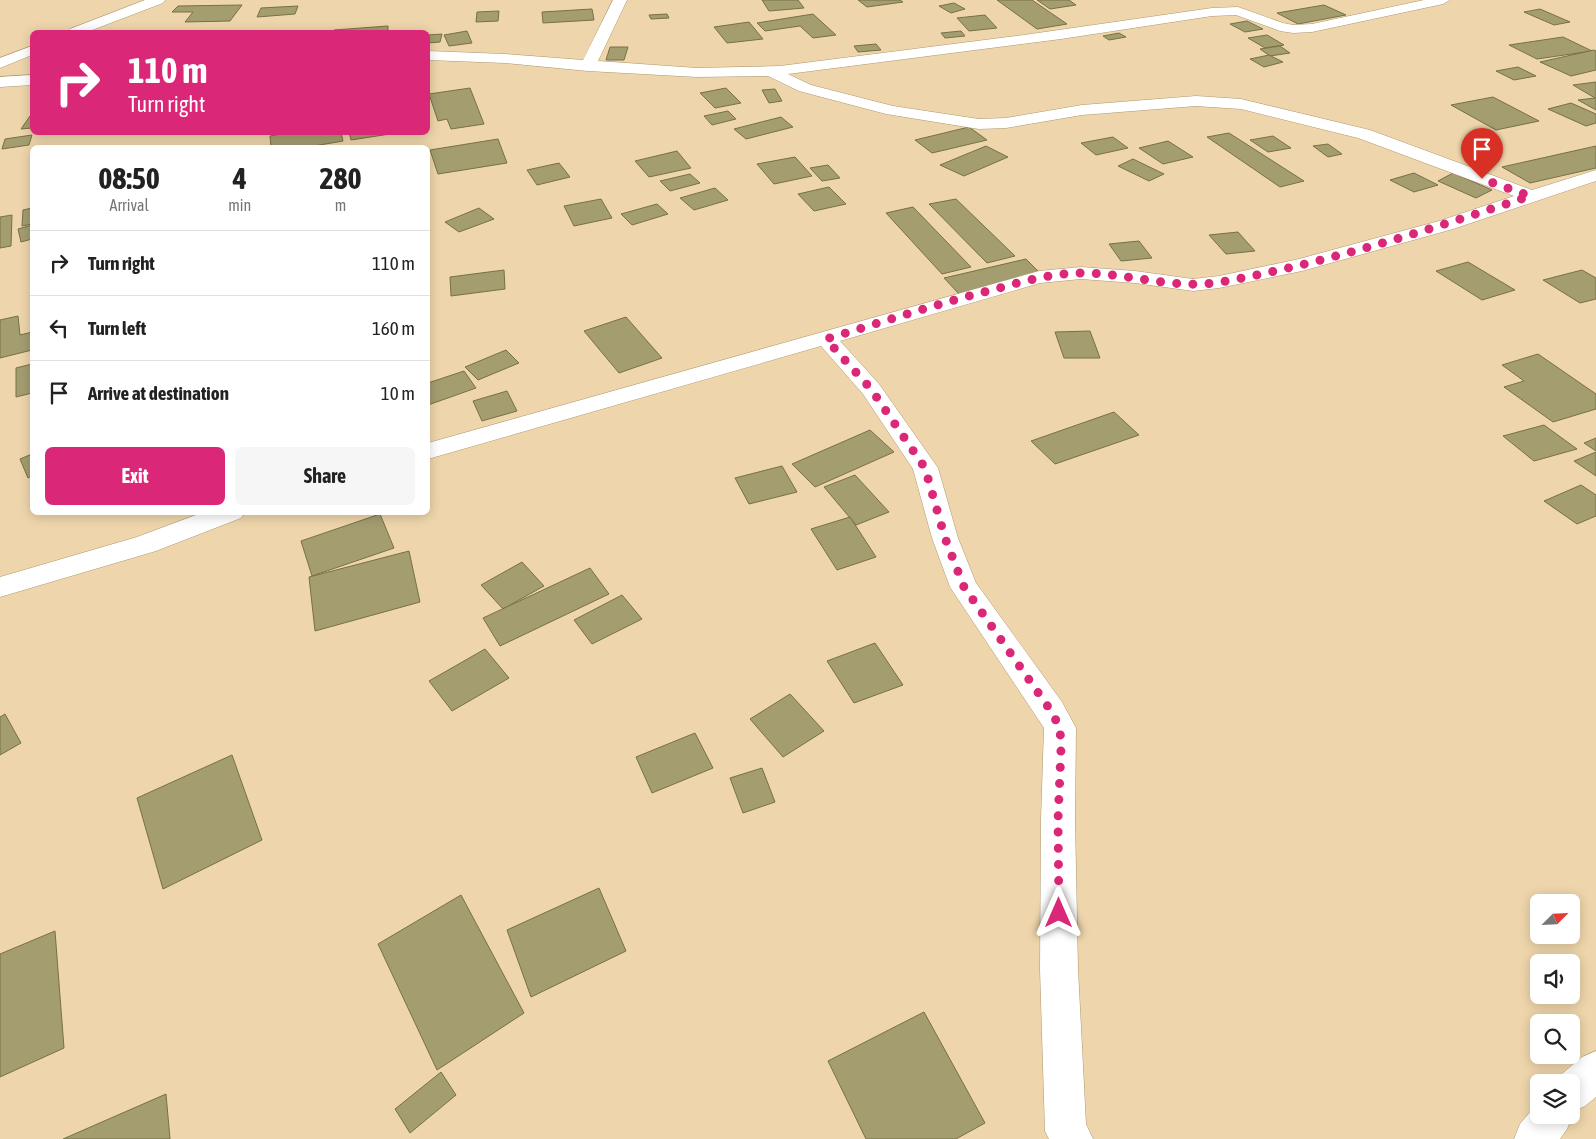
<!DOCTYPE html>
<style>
body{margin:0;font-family:"Asap Condensed",sans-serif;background:#f6f6f6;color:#222;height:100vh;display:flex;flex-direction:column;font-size:19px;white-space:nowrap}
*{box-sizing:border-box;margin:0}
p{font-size:16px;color:#767676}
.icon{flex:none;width:28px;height:28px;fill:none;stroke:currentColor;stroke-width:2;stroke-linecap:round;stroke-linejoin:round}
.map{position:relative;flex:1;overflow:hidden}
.details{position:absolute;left:30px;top:145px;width:400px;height:370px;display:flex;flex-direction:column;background:#fff;border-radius:8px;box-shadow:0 2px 12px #0003}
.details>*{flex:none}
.hud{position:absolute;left:30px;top:30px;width:400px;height:105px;border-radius:8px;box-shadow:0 2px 12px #0003;background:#db2777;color:#fff;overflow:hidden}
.needle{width:32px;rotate:66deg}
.buttons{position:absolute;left:1530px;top:894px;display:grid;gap:10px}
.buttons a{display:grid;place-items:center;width:50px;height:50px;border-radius:8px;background:#fff;box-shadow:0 2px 12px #0003;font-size:25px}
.pin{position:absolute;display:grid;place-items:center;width:42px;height:42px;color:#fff;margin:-51px -21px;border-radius:50% 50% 50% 0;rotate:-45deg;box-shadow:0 0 5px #0007}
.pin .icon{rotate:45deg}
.me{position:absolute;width:55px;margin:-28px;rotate:0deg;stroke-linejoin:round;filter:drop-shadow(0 0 4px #0008)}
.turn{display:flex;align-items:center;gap:18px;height:105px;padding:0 15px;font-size:22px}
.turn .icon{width:65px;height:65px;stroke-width:2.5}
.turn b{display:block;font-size:35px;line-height:42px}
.eta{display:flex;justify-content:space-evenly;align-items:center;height:85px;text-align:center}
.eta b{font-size:30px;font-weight:700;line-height:35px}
.primary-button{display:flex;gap:10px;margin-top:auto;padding:10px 15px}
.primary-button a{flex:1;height:58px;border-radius:8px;background:#db2777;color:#fff;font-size:20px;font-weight:700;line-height:58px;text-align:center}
.primary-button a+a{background:#f6f6f6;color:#222}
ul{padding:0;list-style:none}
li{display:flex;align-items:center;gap:15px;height:65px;padding:0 15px;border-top:1px solid #e0e0e0}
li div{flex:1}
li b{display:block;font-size:19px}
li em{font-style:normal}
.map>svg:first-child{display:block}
.building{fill:#a39d70;stroke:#777145}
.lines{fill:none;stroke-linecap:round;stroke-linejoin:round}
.street-casing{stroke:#af986f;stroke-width:1}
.secondary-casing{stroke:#af986f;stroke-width:1}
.street{fill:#fff;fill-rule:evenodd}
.secondary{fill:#fff;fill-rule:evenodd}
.route{stroke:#db2777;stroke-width:9;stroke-dasharray:0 16.2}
</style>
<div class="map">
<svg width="1596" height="1139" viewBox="0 0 1596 1139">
<rect width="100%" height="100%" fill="#eed5ab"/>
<!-- building -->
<g class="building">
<polygon points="762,0 798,0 804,8 769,11"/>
<polygon points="858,0 900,0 903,2 867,7"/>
<polygon points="997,0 1032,0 1067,24 1037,29"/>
<polygon points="1037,0 1069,0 1076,5 1050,9"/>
<polygon points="954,3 965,9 951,13 939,6"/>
<polygon points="242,5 230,21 185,22 193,12 172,12 178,6"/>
<polygon points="1324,5 1346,15 1298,24 1277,13"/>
<polygon points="298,6 295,14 257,17 261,8"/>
<polygon points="592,9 594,20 543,23 542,12"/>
<polygon points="1540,9 1570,22 1554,25 1524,12"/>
<polygon points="499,11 498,21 476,22 477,12"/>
<polygon points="667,14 669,18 651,19 649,15"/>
<polygon points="813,14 836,35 813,38 800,26 765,31 757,23"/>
<polygon points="985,15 997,28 969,31 957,18"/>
<polygon points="1247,21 1263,29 1245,32 1230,24"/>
<polygon points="749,22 763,39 727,43 714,27"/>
<polygon points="388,26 388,32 334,32 334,30"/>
<polygon points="467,31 472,43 449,46 444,35"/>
<polygon points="961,31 965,36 945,38 941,33"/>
<polygon points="1119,33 1126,37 1109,40 1103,36"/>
<polygon points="442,34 440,42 428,43 428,35"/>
<polygon points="1267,35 1284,45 1265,48 1248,38"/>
<polygon points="1563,37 1592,51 1537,59 1509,45"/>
<polygon points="876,44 881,50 858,52 854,46"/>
<polygon points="1280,46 1290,53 1270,56 1260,49"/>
<polygon points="610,47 628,47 624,60 606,60"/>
<polygon points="1594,50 1596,51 1596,70 1571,76 1540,62"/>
<polygon points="1269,55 1283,62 1264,67 1250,59"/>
<polygon points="1518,67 1536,76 1514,80 1496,71"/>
<polygon points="1596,82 1596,110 1578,100 1595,98 1573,85"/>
<polygon points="470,88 484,124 451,129 447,119 438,121 429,94"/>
<polygon points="726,88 741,103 715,108 700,93"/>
<polygon points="775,89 782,101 769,103 762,90"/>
<polygon points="1493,97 1539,121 1496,130 1451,105"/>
<polygon points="1571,103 1596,114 1596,123 1586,126 1548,109"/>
<polygon points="728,111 736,119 712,125 704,116"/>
<polygon points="30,116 32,116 32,128 21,129"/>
<polygon points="781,117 793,127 746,139 734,129"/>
<polygon points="969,127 987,140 932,153 915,140"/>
<polygon points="292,132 341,132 343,141 302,148 271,148 270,136"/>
<polygon points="349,132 389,132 390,134 351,140"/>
<polygon points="1229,133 1304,181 1280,187 1207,137"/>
<polygon points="32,135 29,145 2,149 5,139"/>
<polygon points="1273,136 1291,148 1268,152 1250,140"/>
<polygon points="1113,137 1128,148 1096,155 1081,143"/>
<polygon points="498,139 507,163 438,174 430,150"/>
<polygon points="1168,141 1193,157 1163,164 1139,148"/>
<polygon points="1328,144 1342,154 1328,157 1313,146"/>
<polygon points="986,146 1008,157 964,176 940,165"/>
<polygon points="1596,146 1596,168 1530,183 1502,167"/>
<polygon points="677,151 691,168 649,177 635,161"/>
<polygon points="795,157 812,176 774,184 757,164"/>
<polygon points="1133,159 1164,174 1149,181 1118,166"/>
<polygon points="559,163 570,177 537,185 527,170"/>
<polygon points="828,165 840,178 822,181 810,168"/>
<polygon points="1414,173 1438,185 1414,192 1390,180"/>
<polygon points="1453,173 1492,190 1476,198 1438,181"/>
<polygon points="690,174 700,183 670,191 660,181"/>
<polygon points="829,187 846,204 814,211 798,194"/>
<polygon points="715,188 728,200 694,210 680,198"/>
<polygon points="601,199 612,218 574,226 564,206"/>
<polygon points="956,199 1015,256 987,263 929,204"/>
<polygon points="657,204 668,214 632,225 621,214"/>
<polygon points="913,207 971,267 942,274 886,213"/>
<polygon points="32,208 32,224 22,226 23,210"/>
<polygon points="479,208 494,219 459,232 445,222"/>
<polygon points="12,215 11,246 0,248 0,217"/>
<polygon points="32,225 32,239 21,242 18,229"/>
<polygon points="1238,232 1255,251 1226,254 1209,235"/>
<polygon points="1139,241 1152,258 1121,261 1109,244"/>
<polygon points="1026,259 1042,275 960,295 944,278"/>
<polygon points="1468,262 1515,290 1482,300 1436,271"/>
<polygon points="504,270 505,289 451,296 450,277"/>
<polygon points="1582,270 1596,278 1596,299 1580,303 1543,280"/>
<polygon points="18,316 20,335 32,332 32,350 0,358 0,320"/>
<polygon points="626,317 662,358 619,373 584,331"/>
<polygon points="1090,331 1100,358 1064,358 1055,332"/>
<polygon points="506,350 519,363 478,380 465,367"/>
<polygon points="1538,354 1596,394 1596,409 1553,422 1504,387 1524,381 1502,365"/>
<polygon points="32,364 32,393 16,397 16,368"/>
<polygon points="464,371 476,388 428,405 428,383"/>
<polygon points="507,391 517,411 482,421 473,401"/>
<polygon points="1114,412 1139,435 1055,464 1031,441"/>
<polygon points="1544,425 1577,449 1534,461 1503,436"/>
<polygon points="870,430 894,452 815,487 792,464"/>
<polygon points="1596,438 1596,451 1584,443"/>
<polygon points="1596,452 1596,476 1574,461"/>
<polygon points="32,454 32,476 28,478 20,459"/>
<polygon points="782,466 797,492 749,504 735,478"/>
<polygon points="855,475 889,512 856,525 824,487"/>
<polygon points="1581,485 1596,495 1596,516 1577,524 1544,501"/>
<polygon points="380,514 394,548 312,576 301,541"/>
<polygon points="850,517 876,557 837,570 811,529"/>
<polygon points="409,551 420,602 315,631 309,577"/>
<polygon points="522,562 544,586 503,609 481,585"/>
<polygon points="590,568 609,594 500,646 483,618"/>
<polygon points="622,595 642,619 592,644 574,620"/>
<polygon points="875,643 903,685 854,703 827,661"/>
<polygon points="485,649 509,678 452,711 429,681"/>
<polygon points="790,694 824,731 783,757 750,719"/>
<polygon points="5,714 21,743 0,755 0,717"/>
<polygon points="695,733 713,768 652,793 636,757"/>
<polygon points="232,755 262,840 163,889 137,798"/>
<polygon points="762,768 775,802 743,813 730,778"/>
<polygon points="599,888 626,951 531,997 507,930"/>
<polygon points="461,895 524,1013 437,1070 378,944"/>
<polygon points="55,931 64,1048 0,1077 0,954"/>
<polygon points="924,1012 985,1123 956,1139 866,1139 828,1061"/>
<polygon points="441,1072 456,1095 410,1133 395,1109"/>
<polygon points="166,1094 170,1139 63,1139"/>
</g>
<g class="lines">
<defs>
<g id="street">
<polygon points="613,0 627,0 598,61 697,68 780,66 1024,35 1212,8 1238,7 1283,23 1293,25 1312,24 1424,0 1450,0 1443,4 1312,32 1293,33 1280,31 1236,15 1212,16 1061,39 788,74 811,85 893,106 979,119 1006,118 1082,105 1196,96 1241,99 1370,130 1532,190 1596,170 1596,181 1453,229 1302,271 1219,288 1193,291 1135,283 1081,279 1040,283 840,341 879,384 938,468 958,538 976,583 1062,702 1076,728 1075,820 1078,969 1086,1124 1093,1139 1049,1139 1045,1131 1040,969 1041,820 1044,728 950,587 932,538 913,469 863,394 821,346 428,459 428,443 1039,271 1081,267 1135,271 1193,279 1219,276 1299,259 1439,221 1514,196 1358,138 1241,109 1196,106 1082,115 1006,128 979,129 886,114 799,91 768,76 697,77 588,71 505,63 428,60 428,51 505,54 583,60"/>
<polygon points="32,75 32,85 0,87 0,77"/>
<polygon points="204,512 245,512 241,518 156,551 0,597 0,577 137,537"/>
<polygon points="1596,1051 1596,1097 1585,1106 1572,1112 1573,1115 1567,1129 1560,1139 1514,1139 1520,1124 1539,1101 1539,1115 1571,1115 1571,1082 1555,1082 1557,1078 1582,1057"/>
</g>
<g id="secondary">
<polygon points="145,0 165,0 163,3 87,32 68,32 70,29"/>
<polygon points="32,46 32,55 0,68 0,58"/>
</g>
</defs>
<!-- street casing -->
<use href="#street" class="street-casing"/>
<!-- secondary casing -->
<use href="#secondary" class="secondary-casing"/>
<!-- street -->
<use href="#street" class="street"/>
<!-- secondary -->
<use href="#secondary" class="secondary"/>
</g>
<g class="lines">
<!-- route -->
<path class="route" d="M1059 913 1058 820 1061 749 1060 728 1051 711 964 587 945 538 925 468 871 389 826 339C883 322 939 303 996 289 1024 281 1053 273 1082 273 1128 273 1174 290 1221 282 1326 263 1429 230 1530 196L1482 179"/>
</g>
</svg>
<div class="buttons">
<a><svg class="needle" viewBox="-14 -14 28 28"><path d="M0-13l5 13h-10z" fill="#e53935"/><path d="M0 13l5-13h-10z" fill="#767676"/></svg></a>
<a><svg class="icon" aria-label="sound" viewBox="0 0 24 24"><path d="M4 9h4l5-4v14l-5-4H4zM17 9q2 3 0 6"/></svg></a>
<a><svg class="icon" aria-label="search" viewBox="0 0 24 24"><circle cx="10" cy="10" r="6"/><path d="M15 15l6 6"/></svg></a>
<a><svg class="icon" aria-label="layers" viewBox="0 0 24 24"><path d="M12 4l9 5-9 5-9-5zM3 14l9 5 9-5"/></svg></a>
</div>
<div class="pin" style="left:1482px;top:179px;background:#d93025"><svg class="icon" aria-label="arrive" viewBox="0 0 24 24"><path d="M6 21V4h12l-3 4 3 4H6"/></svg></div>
<svg class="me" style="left:1059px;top:913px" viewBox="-20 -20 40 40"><path d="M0-17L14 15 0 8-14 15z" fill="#db2777" stroke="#fff" stroke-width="4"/></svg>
<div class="hud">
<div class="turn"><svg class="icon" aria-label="right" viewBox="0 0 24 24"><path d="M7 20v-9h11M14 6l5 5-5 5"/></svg><div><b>110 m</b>Turn right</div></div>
</div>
<section class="details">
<div class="eta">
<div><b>08:50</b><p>Arrival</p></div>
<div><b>4</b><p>min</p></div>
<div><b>280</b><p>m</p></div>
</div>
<ul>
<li><svg class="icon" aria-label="right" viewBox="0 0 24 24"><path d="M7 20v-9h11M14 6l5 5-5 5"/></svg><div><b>Turn right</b></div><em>110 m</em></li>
<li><svg class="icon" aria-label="left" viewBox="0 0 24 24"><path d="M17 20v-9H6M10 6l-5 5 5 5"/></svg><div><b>Turn left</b></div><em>160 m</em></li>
<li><svg class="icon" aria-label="arrive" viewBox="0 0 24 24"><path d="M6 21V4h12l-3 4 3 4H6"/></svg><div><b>Arrive at destination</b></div><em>10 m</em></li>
</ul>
<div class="primary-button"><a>Exit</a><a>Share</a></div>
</section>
</div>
